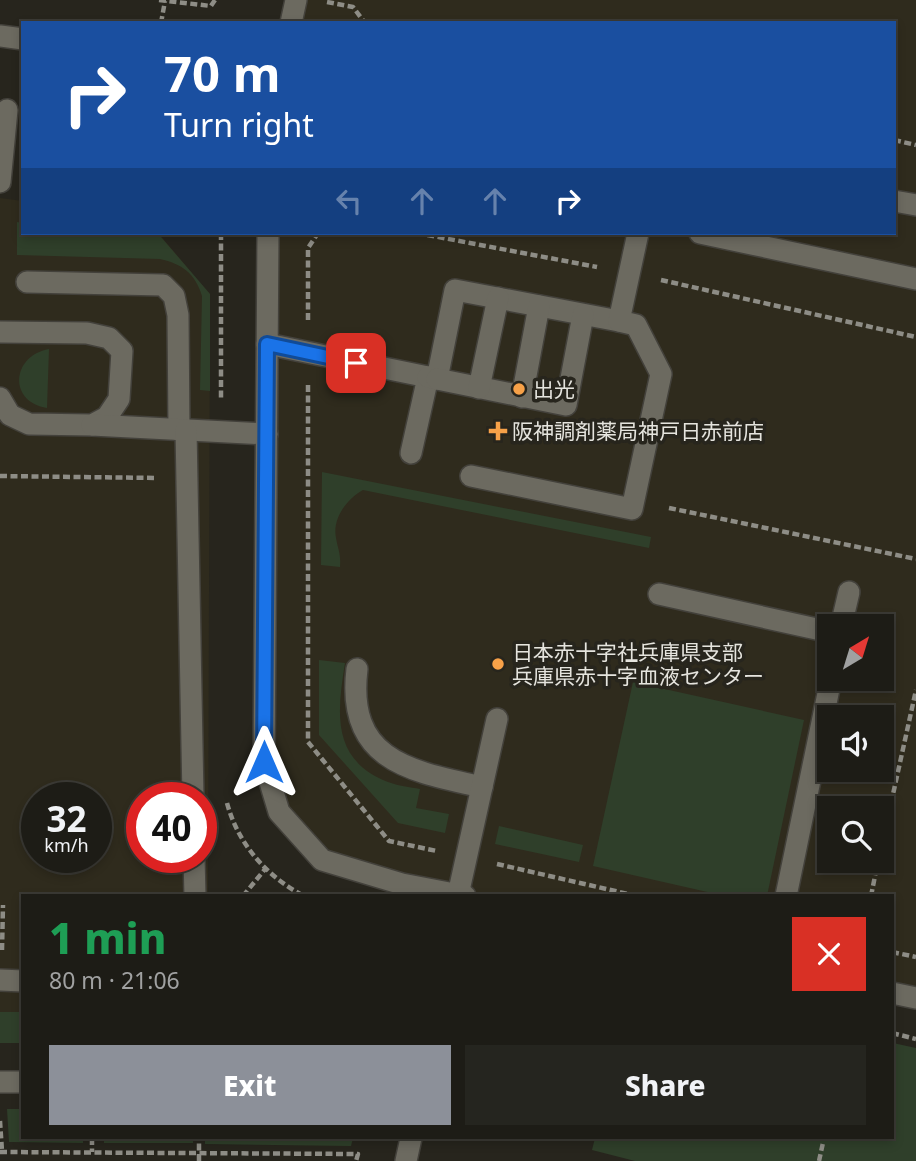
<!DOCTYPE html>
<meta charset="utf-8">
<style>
body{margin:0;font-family:"Noto Sans","Noto Sans JP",sans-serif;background:#25251f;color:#f1f3f6;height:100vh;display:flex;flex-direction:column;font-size:26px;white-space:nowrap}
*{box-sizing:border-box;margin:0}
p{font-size:23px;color:#a0a1a1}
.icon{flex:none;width:38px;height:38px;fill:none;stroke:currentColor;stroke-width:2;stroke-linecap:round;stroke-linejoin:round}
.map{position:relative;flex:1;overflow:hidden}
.panel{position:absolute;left:21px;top:894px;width:873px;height:245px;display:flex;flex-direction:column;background:#1d1c16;border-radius:0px;box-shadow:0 4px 10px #0003,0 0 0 2px #3b3a35}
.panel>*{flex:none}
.banner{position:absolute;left:21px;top:21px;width:875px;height:214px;border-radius:0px;box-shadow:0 4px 10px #0003,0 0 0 2px #3b3a35;background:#1a4fa0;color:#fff;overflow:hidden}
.needle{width:46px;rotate:38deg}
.buttons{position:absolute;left:817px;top:614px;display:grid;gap:14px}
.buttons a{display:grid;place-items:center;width:77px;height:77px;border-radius:0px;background:#1d1c16;box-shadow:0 4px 10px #0003,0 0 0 2px #3b3a35;font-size:35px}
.speed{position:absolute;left:21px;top:782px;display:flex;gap:14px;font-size:35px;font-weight:700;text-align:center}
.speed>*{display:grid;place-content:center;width:91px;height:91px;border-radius:50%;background:#1d1c16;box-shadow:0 4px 10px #0003,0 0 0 2px #3b3a35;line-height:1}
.speed small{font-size:18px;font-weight:400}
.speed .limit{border:10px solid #d22;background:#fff;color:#111}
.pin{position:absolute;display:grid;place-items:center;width:60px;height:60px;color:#fff;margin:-30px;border-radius:14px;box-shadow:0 4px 10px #0006}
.me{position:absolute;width:77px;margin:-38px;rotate:0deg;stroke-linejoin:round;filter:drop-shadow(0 0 5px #0008)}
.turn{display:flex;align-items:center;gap:24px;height:147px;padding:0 28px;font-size:32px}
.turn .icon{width:91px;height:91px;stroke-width:2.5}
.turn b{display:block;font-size:49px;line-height:60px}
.lanes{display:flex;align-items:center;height:66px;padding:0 28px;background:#0003;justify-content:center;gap:35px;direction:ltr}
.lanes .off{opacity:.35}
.round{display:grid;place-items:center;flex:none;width:74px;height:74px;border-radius:0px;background:#25251f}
.summary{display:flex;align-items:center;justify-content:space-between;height:119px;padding:0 28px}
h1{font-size:42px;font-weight:800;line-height:52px;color:#1e9e55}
.primary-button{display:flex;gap:14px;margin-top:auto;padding:14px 28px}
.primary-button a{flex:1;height:80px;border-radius:0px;background:#8c9099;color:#fff;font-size:28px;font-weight:800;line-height:80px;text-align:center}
.primary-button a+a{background:#25251f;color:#f1f3f6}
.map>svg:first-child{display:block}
.built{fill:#2f2b1d;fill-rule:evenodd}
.green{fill:#2f3f2a}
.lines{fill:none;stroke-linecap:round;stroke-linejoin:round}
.minor-casing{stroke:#43413b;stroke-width:24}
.path{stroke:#8e8d86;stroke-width:4.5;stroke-dasharray:7 3.5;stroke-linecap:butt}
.minor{stroke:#6c6a60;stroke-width:21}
.route-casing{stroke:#114b97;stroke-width:18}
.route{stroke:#1a73e8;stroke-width:12}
.poi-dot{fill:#f7a148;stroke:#27251d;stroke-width:2.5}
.labels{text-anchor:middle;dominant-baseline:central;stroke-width:7;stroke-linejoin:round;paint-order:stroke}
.poi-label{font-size:21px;fill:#e5e4de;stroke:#27251d;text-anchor:start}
</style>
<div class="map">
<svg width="916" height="1161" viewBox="0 0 916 1161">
<rect width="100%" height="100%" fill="#27251d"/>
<!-- built -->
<g class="built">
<path d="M296 0H916V998L893 993 892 896H465L322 860 279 812 264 762 268 233H894V23H291ZM830 626H882V679H830ZM830 718H882V770H830ZM830 808H882V861H830Z"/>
<path d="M0 198 23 201V233H158L210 294 208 896H23V1012H0ZM37 798H96V858H37ZM142 798H201V858H142Z"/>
</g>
<!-- green -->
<g class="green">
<path d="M17 222 23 223V233H122L161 237 210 294V391L200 390 202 296C195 273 182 264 160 259L17 255Z"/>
<path d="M49 349 47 408C8 402 11 356 49 349Z"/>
<path d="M322 472 651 537 649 548 363 490C347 499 332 518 336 538 338 550 341 553 340 567L321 565Z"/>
<path d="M319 660 345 663C337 713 331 760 388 782 398 786 410 787 420 789L416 808 449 814 445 833 398 823 319 735Z"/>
<polygon points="633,682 804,720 767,896 725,896 593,866"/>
<polygon points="499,826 583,845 579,862 495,844"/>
<rect x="0" y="1012" width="23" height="31"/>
<polygon points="893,1043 916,1048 916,1161 635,1161 592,1150 595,1138 892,1138"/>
<polygon points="7,1109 23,1109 23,1138 83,1138 83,1143 9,1142"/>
<rect x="104" y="1138" width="89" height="5"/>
<polygon points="205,1138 353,1138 351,1146 205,1144"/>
</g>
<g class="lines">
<defs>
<g id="minor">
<polyline points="291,23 296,0"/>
<polyline points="0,36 23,39"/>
<polyline points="0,182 7,110"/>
<polyline points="894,201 916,205"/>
<polyline points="268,233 264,762 279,812 322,860 402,884 465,896"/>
<polyline points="700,233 916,279"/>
<polyline points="27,282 163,285 174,296 178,315 179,430"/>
<polyline points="0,332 87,333 109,338 122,351 119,399 107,417 92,425 29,424 10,415 0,398"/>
<polyline points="267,344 428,377 411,453"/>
<polyline points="428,377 437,379 455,290 619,321"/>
<polyline points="437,379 566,405 583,315"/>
<polyline points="479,388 498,298"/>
<polyline points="522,397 539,306"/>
<polyline points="92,425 267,434"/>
<polyline points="186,430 193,798"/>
<polyline points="471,476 632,509 661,374 636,325 619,321 638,233"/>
<polyline points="659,594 830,632"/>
<polyline points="841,626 849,592"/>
<path d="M357 669C346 761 410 771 482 787"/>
<polyline points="194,858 195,896"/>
<polyline points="458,895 497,719"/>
<polyline points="786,896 831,679"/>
<polyline points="0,980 23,981"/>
<polyline points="892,993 916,998"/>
<polyline points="0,1082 23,1082"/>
<polyline points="406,1161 411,1138"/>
</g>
</defs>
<!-- minor casing -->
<use href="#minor" class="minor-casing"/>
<!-- path -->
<g class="path">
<polyline points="159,0 211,6 215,0"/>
<polyline points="327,2 353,7 365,23"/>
<polyline points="161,23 165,1"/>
<polyline points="894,140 916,145"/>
<polyline points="221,233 221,400"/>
<polyline points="417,233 597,267"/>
<polyline points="661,280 916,337"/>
<polyline points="308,320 308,248 318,233"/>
<polyline points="308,385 308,742 389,841 437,851"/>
<polyline points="0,476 157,478"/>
<polyline points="669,508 916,559"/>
<path d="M227 803C238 844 267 877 304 896"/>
<polyline points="882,844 916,690"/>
<polyline points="497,864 637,896"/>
<polyline points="243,896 266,868"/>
<polyline points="871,896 878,861"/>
<polyline points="2,950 3,905"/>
<polyline points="892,952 916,957"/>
<polyline points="892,1033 916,1039"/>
<polyline points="0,1121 2,1151"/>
<polyline points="92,1138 92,1152"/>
<polyline points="0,1152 358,1154 356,1161"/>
<polyline points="199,1161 199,1138"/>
<polyline points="819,1161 824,1138"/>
</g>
<!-- minor -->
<use href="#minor" class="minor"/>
</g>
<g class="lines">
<defs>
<polyline id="route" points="264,762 267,344 356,363"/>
</defs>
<!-- route casing -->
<use href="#route" class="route-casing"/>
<!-- route -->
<use href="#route" class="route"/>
</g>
<!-- markers -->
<g class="poi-dot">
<circle cx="519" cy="389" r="7"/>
<path d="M494.5 420.5h7v7h7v7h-7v7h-7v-7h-7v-7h7z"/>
<circle cx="498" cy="664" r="7"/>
</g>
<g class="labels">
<!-- poi labels -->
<g class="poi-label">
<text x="533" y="389">出光</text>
<text x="512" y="431">阪神調剤薬局神戸日赤前店</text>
<text x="512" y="652">日本赤十字社兵庫県支部<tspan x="512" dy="24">兵庫県赤十字血液センター</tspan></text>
</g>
</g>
</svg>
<div class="buttons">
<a><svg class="needle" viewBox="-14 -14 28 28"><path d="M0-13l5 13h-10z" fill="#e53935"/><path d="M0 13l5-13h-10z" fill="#a0a1a1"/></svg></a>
<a><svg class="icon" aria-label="sound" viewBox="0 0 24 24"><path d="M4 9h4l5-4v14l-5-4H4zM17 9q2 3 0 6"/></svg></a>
<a><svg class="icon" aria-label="search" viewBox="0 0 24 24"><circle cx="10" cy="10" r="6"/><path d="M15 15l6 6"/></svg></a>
</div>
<div class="speed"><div>32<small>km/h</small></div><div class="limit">40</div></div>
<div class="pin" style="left:356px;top:363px;background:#d93025"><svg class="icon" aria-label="arrive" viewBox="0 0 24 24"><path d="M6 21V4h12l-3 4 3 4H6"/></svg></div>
<svg class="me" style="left:264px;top:762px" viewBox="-20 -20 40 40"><path d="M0-17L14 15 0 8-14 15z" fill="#1a73e8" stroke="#fff" stroke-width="4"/></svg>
<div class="banner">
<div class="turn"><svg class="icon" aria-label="right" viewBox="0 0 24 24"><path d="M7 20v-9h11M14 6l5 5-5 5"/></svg><div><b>70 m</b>Turn right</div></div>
<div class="lanes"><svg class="icon off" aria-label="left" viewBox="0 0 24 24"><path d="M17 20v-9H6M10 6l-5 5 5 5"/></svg><svg class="icon off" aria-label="ahead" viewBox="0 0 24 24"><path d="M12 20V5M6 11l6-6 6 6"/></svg><svg class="icon off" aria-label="ahead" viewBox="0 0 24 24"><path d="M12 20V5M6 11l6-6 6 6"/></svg><svg class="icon" aria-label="right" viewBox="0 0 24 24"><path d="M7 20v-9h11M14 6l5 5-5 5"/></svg></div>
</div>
<section class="panel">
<div class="summary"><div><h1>1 min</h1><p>80 m · 21:06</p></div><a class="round" style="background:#d93025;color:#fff"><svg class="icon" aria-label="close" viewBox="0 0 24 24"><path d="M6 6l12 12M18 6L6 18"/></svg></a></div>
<div class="primary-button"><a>Exit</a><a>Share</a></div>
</section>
</div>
